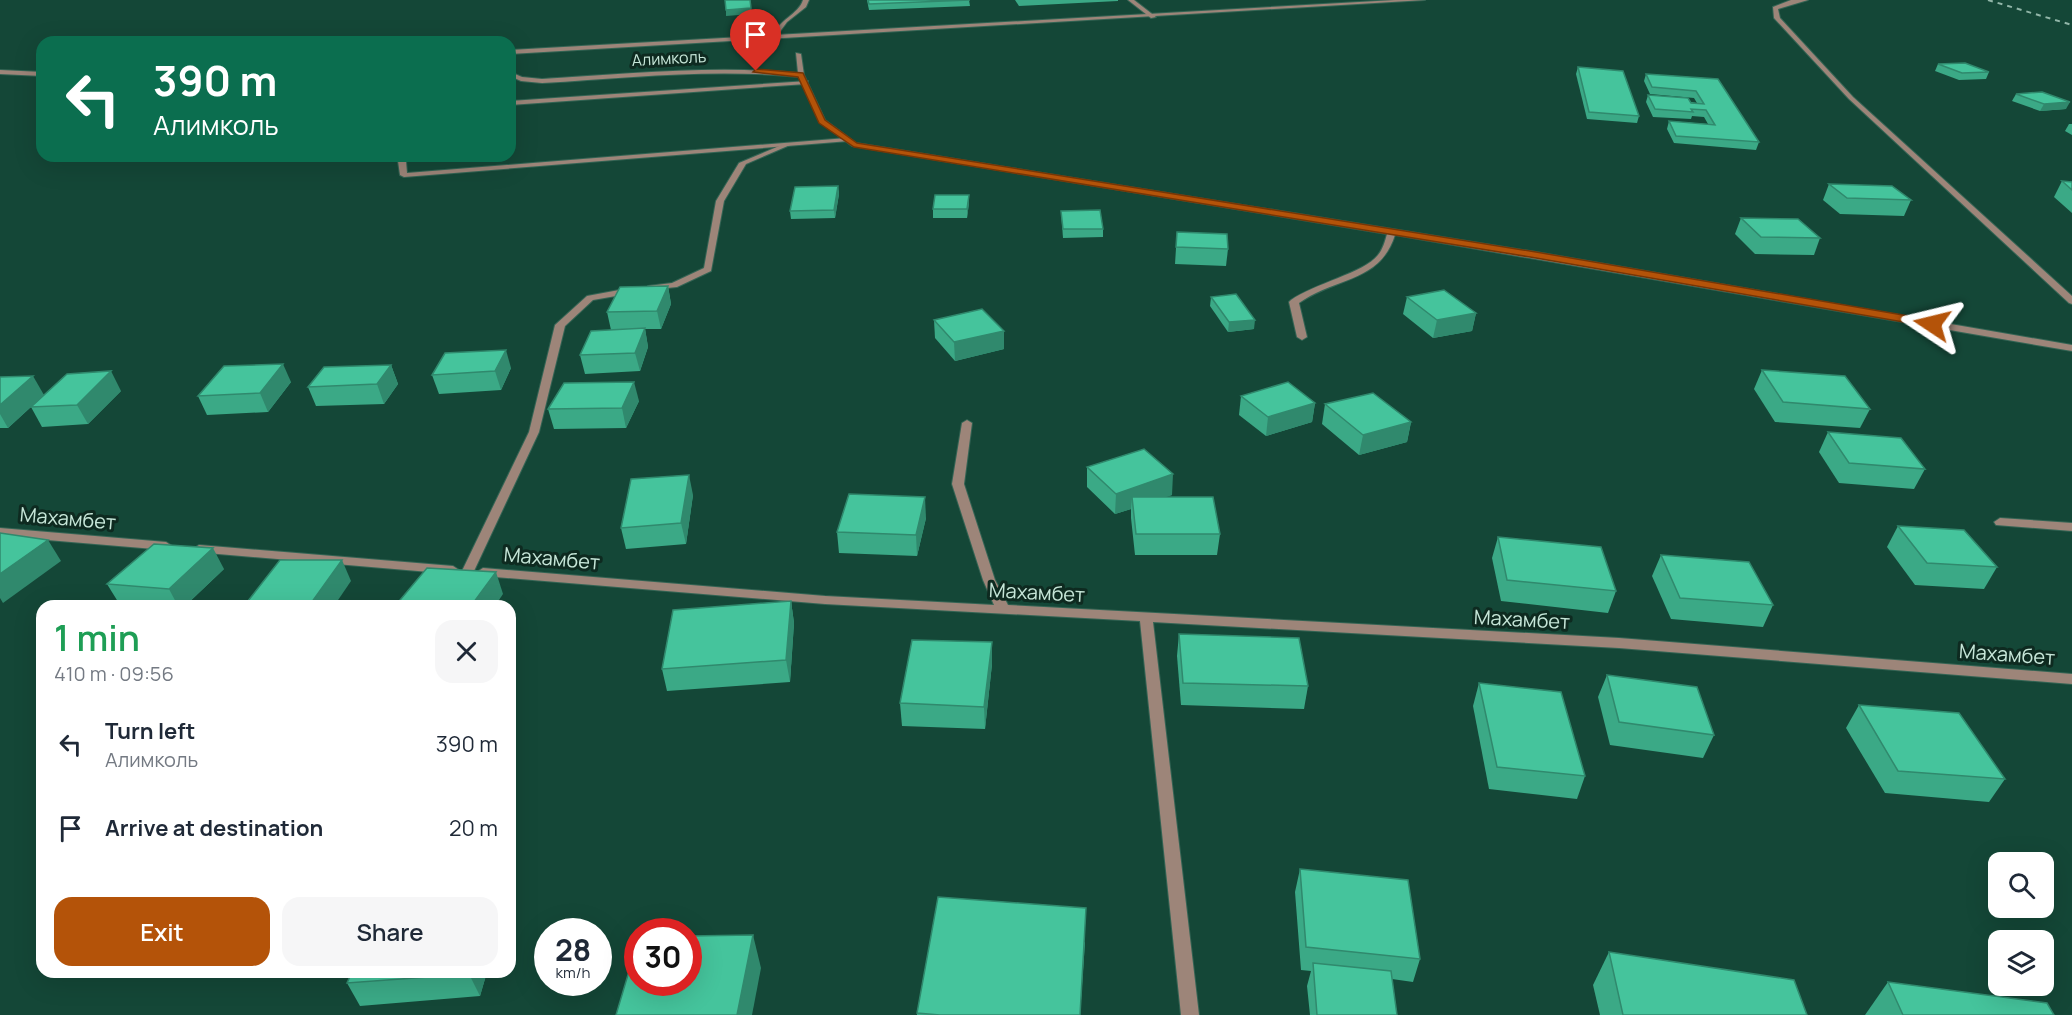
<!DOCTYPE html>
<meta charset="utf-8">
<style>
body{margin:0;font-family:Manrope,sans-serif;background:#f6f6f7;color:#1f2937;height:100vh;display:flex;flex-direction:column;font-size:22px;white-space:nowrap}
*{box-sizing:border-box;margin:0}
p{font-size:20px;color:#747a83}
.icon{flex:none;width:33px;height:33px;fill:none;stroke:currentColor;stroke-width:2;stroke-linecap:round;stroke-linejoin:round}
.map{position:relative;flex:1;overflow:hidden}
.details{position:absolute;left:36px;top:600px;width:480px;height:378px;display:flex;flex-direction:column;background:#fff;border-radius:18px;box-shadow:0 6px 24px #0002}
.details>*{flex:none}
.top-card{position:absolute;left:36px;top:36px;width:480px;height:126px;border-radius:18px;box-shadow:0 6px 24px #0002;background:#0b6e4f;color:#fff;overflow:hidden}
.controls{position:absolute;left:1988px;top:852px;display:grid;gap:12px}
.controls a{display:grid;place-items:center;width:66px;height:66px;border-radius:12px;background:#fff;box-shadow:0 6px 24px #0002;font-size:30px}
.speed{position:absolute;left:534px;top:918px;display:flex;gap:12px;font-size:30px;font-weight:700;text-align:center}
.speed>*{display:grid;place-content:center;width:78px;height:78px;border-radius:50%;background:#fff;box-shadow:0 6px 24px #0002;line-height:1}
.speed small{font-size:15px;font-weight:400}
.speed .limit{border:9px solid #d22;background:#fff;color:#111}
.pin{position:absolute;display:grid;place-items:center;width:51px;height:51px;color:#fff;margin:-62px -26px;border-radius:50% 50% 50% 0;rotate:-45deg;box-shadow:0 0 6px #0007}
.pin .icon{rotate:45deg}
.me{position:absolute;width:66px;margin:-33px;rotate:280deg;stroke-linejoin:round;filter:drop-shadow(0 0 4px #0008)}
.turn{display:flex;align-items:center;gap:21px;height:126px;padding:0 18px;font-size:27px}
.turn .icon{width:78px;height:78px;stroke-width:2.5}
.turn b{display:block;font-size:42px;line-height:51px}
.round{display:grid;place-items:center;flex:none;width:63px;height:63px;border-radius:18px;background:#f6f6f7}
.headline{display:flex;align-items:center;justify-content:space-between;height:102px;padding:0 18px}
h1{font-size:36px;font-weight:600;line-height:45px;color:#1e9e55}
.button{display:flex;gap:12px;margin-top:auto;padding:12px 18px}
.button a{flex:1;height:69px;border-radius:18px;background:#b45309;color:#fff;font-size:24px;font-weight:600;line-height:69px;text-align:center}
.button a+a{background:#f6f6f7;color:#1f2937}
ul{padding:0;list-style:none}
li{display:flex;align-items:center;gap:18px;height:84px;padding:0 18px}
li div{flex:1}
li b{display:block;font-size:22px}
li em{font-style:normal}
.map>svg:first-child{display:block}
.lines{fill:none;stroke-linecap:round;stroke-linejoin:round}
.service-casing{stroke:#346454;stroke-width:2}
.minor-casing{stroke:#346454;stroke-width:2}
.tertiary-casing{stroke:#346454;stroke-width:2}
.service{fill:#9d8579;fill-rule:evenodd}
.minor{fill:#9d8579;fill-rule:evenodd}
.tertiary{fill:#9d8579;fill-rule:evenodd}
.rail{stroke:#91b6a8;stroke-width:2;stroke-dasharray:5 5;stroke-linecap:butt}
.wall{fill:#3ba986}
.shaded-wall{fill:#30896d}
.building{fill:#45c49c;stroke:#30896d;stroke-width:1.5}
.route{fill:#b45309;stroke:#753606;stroke-width:1.5}
.labels{text-anchor:middle;dominant-baseline:central;stroke-width:6;stroke-linejoin:round;paint-order:stroke}
.far-street-label{font-size:16px;fill:#c6e6d8;stroke:#0e2a20}
.street-label{font-size:20px;fill:#c6e6d8;stroke:#0e2a20}
</style>
<div class="map">
<svg width="2072" height="1015" viewBox="0 0 2072 1015">
<rect width="100%" height="100%" fill="#144737"/>
<g class="lines">
<defs>
<g id="service">
<polygon points="808,81 806,84 510,105 510,101"/>
<polygon points="847,138 849,139 849,141 404,177 400,175 398,161 401,156 409,156 406,161 407,173"/>
</g>
<g id="minor">
<path d="M803 0H809L806 7 787 22 776 37H772C777 21 799 14 803 0Z"/>
<polygon points="1128,0 1134,0 1156,17 1151,18"/>
<path d="M796 53 801 54 804 75 825 120 856 143 1536 252 2072 345V351L1395 235C1380 283 1335 277 1299 303L1307 337 1302 340 1297 337 1289 302 1291 300C1313 284 1364 273 1378 255 1383 249 1385 241 1387 234L852 146 820 122 799 77C713 68 628 78 542 83L521 81 510 76V72L522 77 542 79C627 74 712 65 798 73Z"/>
<polygon points="784,144 790,145 746,164 724,201 711,271 677,287 648,290 648,286 672,283 704,268 716,201 739,163"/>
<polygon points="630,288 635,291 633,293 593,300 565,326 539,432 474,571 468,575 463,574 462,571 529,432 555,325 587,296"/>
<polygon points="967,420 972,423 964,484 995,580 1008,605 1619,638 2072,674 2072,684 1619,648 1153,622 1199,1015 1181,1015 1140,621 825,604 483,576 477,572 483,568 825,596 994,605 983,580 952,484 962,423"/>
<polygon points="2000,518 2072,523 2072,531 1996,525 1994,522"/>
<polygon points="0,528 166,542 172,546 166,550 0,536"/>
<polygon points="199,545 453,566 459,570 453,574 195,552 193,549"/>
</g>
<g id="tertiary">
<polygon points="1395,0 1425,0 510,54 510,50"/>
<polygon points="1791,0 1808,0 1778,9 1780,18 1853,97 2072,296 2072,304 2069,303 1849,99 1774,18 1773,7"/>
<polygon points="0,70 42,72 42,76 0,74"/>
</g>
</defs>
<!-- service casing -->
<use href="#service" class="service-casing"/>
<!-- minor casing -->
<use href="#minor" class="minor-casing"/>
<!-- tertiary casing -->
<use href="#tertiary" class="tertiary-casing"/>
<!-- service -->
<use href="#service" class="service"/>
<!-- minor -->
<use href="#minor" class="minor"/>
<!-- tertiary -->
<use href="#tertiary" class="tertiary"/>
<!-- rail -->
<polyline class="rail" points="1988,0 2072,25"/>
</g>
<!-- wall -->
<g class="wall">
<polygon points="867,0 969,0 970,6 869,10"/>
<polygon points="1015,0 1118,0 1118,1 1019,6"/>
<polygon points="1938,64 1989,72 1986,79 1959,80 1935,71"/>
<polygon points="1578,67 1639,116 1637,123 1587,119 1576,74"/>
<polygon points="1646,74 1718,79 1759,142 1756,150 1674,143 1667,129 1669,121 1708,124 1704,117 1692,116 1691,119 1653,117 1646,102 1648,95 1697,103 1694,98 1650,94 1644,81"/>
<polygon points="2016,94 2066,109 2040,111 2012,101"/>
<polygon points="2069,124 2072,124 2072,135 2065,131"/>
<polygon points="2062,181 2072,182 2072,213 2054,197"/>
<polygon points="1829,184 1911,200 1904,216 1840,214 1823,200"/>
<polygon points="838,186 839,194 835,218 791,219 790,211"/>
<polygon points="969,203 967,218 933,218 933,209"/>
<polygon points="1061,211 1103,229 1103,237 1063,238"/>
<polygon points="1741,218 1820,238 1814,255 1755,254 1735,234"/>
<polygon points="1177,232 1228,249 1226,266 1175,264"/>
<polygon points="668,286 671,304 661,329 645,329 648,347 640,371 585,374 580,355 611,330 607,312"/>
<polygon points="1211,297 1254,329 1228,332 1210,306"/>
<polygon points="1407,297 1476,313 1472,331 1433,338 1403,314"/>
<polygon points="934,320 1004,349 955,361 935,338"/>
<polygon points="391,365 398,384 384,404 316,406 308,387"/>
<polygon points="511,368 501,390 439,394 432,375"/>
<polygon points="1762,370 1870,409 1860,428 1775,422 1754,389"/>
<polygon points="0,377 44,395 8,428 0,428"/>
<polygon points="291,382 268,412 207,415 198,396"/>
<polygon points="121,391 88,424 42,427 31,407"/>
<polygon points="1241,396 1315,403 1312,422 1266,436 1239,415"/>
<polygon points="639,401 626,428 554,429 548,409"/>
<polygon points="1325,404 1411,422 1407,442 1359,455 1322,424"/>
<polygon points="1828,432 1925,469 1914,489 1839,483 1819,452"/>
<polygon points="1087,467 1172,495 1164,497 1220,534 1217,555 1135,555 1131,518 1131,509 1115,514 1087,487"/>
<polygon points="693,495 686,544 626,549 621,528"/>
<polygon points="926,518 917,556 839,553 837,532"/>
<polygon points="1898,526 1997,567 1984,589 1915,585 1887,547"/>
<polygon points="1498,537 1616,591 1608,613 1501,601 1492,558"/>
<polygon points="1661,555 1773,605 1763,627 1671,619 1652,576"/>
<polygon points="224,569 185,606 131,606 120,605 107,584"/>
<polygon points="791,601 794,623 790,682 667,691 662,669"/>
<polygon points="1179,634 1308,686 1304,709 1181,705 1177,656"/>
<polygon points="992,642 992,664 985,729 902,726 900,703"/>
<polygon points="1607,675 1714,735 1703,758 1610,745 1598,697"/>
<polygon points="1479,683 1585,776 1577,799 1489,789 1473,706"/>
<polygon points="1859,705 2005,779 1989,802 1885,793 1846,728"/>
<polygon points="1300,869 1420,959 1413,982 1392,979 1397,1015 1310,1015 1307,986 1311,971 1301,970 1295,892"/>
<polygon points="1085,942 1080,1015 917,1015 917,1013"/>
<polygon points="1609,952 1807,1015 1600,1015 1593,985"/>
<polygon points="487,972 480,996 360,1006 347,983"/>
<polygon points="1888,982 2054,1015 1865,1015"/>
</g>
<!-- shaded-wall -->
<g class="shaded-wall">
<polygon points="750,0 752,14 726,16 726,10"/>
<polygon points="2070,102 2066,109 2040,111 2044,104"/>
<polygon points="838,186 839,194 835,218 834,210"/>
<polygon points="969,195 969,203 967,218 967,209"/>
<polygon points="668,286 671,304 661,329 657,311"/>
<polygon points="1476,313 1472,331 1433,338 1437,320"/>
<polygon points="1255,320 1254,329 1228,332 1229,322"/>
<polygon points="645,328 648,347 640,371 635,353"/>
<polygon points="1004,331 1004,349 955,361 954,342"/>
<polygon points="506,350 511,368 501,390 495,371"/>
<polygon points="283,364 291,382 268,412 260,393"/>
<polygon points="391,365 398,384 384,404 377,384"/>
<polygon points="111,371 121,391 88,424 77,405"/>
<polygon points="33,376 44,395 8,428 0,414 0,405"/>
<polygon points="634,382 639,401 626,428 622,408"/>
<polygon points="1315,403 1312,422 1266,436 1268,417"/>
<polygon points="1411,422 1407,442 1359,455 1363,435"/>
<polygon points="1173,474 1172,495 1133,508 1132,497 1131,509 1115,514 1116,494"/>
<polygon points="689,475 693,495 686,544 681,523"/>
<polygon points="925,497 926,518 917,556 916,535"/>
<polygon points="48,540 61,561 3,603 0,598 0,574"/>
<polygon points="213,548 224,569 185,606 178,606 169,589"/>
<polygon points="342,560 351,581 334,606 309,606"/>
<polygon points="496,572 503,594 495,606 471,606"/>
<polygon points="791,601 794,623 790,682 786,660"/>
<polygon points="992,642 992,664 985,729 984,707"/>
<polygon points="753,935 761,968 752,1015 737,1015"/>
<polygon points="470,972 487,972 480,996 469,974"/>
</g>
<!-- building -->
<g class="building">
<polygon points="725,0 750,0 751,8 726,10"/>
<polygon points="868,0 970,0 869,4"/>
<polygon points="1965,63 1989,72 1962,73 1938,64"/>
<polygon points="1578,67 1623,71 1639,116 1589,112"/>
<polygon points="1646,74 1718,79 1759,142 1676,136 1669,121 1715,125 1706,110 1691,109 1693,112 1655,109 1648,95 1688,98 1691,103 1704,104 1696,91 1652,87"/>
<polygon points="2042,92 2070,102 2044,104 2016,94"/>
<polygon points="2062,181 2072,182 2072,190"/>
<polygon points="1829,184 1892,186 1911,200 1847,198"/>
<polygon points="838,186 834,210 790,211 795,187"/>
<polygon points="935,195 969,195 967,209 933,209"/>
<polygon points="1100,210 1103,229 1063,229 1061,211"/>
<polygon points="1741,218 1798,219 1820,238 1761,237"/>
<polygon points="1177,232 1227,234 1228,249 1176,247"/>
<polygon points="668,286 657,311 607,312 620,287"/>
<polygon points="1444,290 1476,313 1437,320 1407,297"/>
<polygon points="1236,294 1255,320 1229,322 1211,297"/>
<polygon points="982,309 1004,331 954,342 934,320"/>
<polygon points="645,328 635,353 580,355 591,331"/>
<polygon points="506,350 495,371 432,375 445,353"/>
<polygon points="283,364 260,393 198,396 224,366"/>
<polygon points="391,365 377,384 308,387 324,367"/>
<polygon points="1762,370 1845,376 1870,409 1783,402"/>
<polygon points="111,371 77,405 31,407 67,374"/>
<polygon points="33,376 0,405 0,377"/>
<polygon points="634,382 622,408 548,409 564,383"/>
<polygon points="1288,382 1315,403 1268,417 1241,396"/>
<polygon points="1373,393 1411,422 1363,435 1325,404"/>
<polygon points="1828,432 1901,438 1925,469 1849,463"/>
<polygon points="1144,449 1173,474 1116,494 1087,467"/>
<polygon points="689,475 681,523 621,528 631,479"/>
<polygon points="849,494 925,497 916,535 837,532"/>
<polygon points="1132,497 1213,497 1220,534 1136,534"/>
<polygon points="1898,526 1964,530 1997,567 1927,563"/>
<polygon points="0,533 48,540 0,574"/>
<polygon points="1498,537 1601,547 1616,591 1507,580"/>
<polygon points="154,544 213,548 169,589 107,584"/>
<polygon points="1661,555 1749,562 1773,605 1680,598"/>
<polygon points="280,560 342,560 309,606 244,606"/>
<polygon points="427,568 496,572 471,606 395,606"/>
<polygon points="791,601 786,660 662,669 673,610"/>
<polygon points="1179,634 1299,638 1308,686 1183,683"/>
<polygon points="912,640 992,642 984,707 900,703"/>
<polygon points="1607,675 1697,687 1714,735 1619,722"/>
<polygon points="1479,683 1561,692 1585,776 1497,767"/>
<polygon points="1859,705 1959,713 2005,779 1898,771"/>
<polygon points="1300,869 1408,880 1420,959 1306,947"/>
<polygon points="938,897 1086,908 1080,1015 940,1015 917,1013"/>
<polygon points="753,935 737,1015 616,1015 638,941 638,982 688,982 688,936"/>
<polygon points="1609,952 1794,980 1807,1015 1623,1015"/>
<polygon points="1313,963 1391,971 1397,1015 1317,1015"/>
<polygon points="352,972 470,972 469,974 347,983"/>
<polygon points="1888,982 2047,1003 2054,1015 1903,1015"/>
</g>
<!-- route -->
<polygon class="route" points="756,69 803,73 825,120 857,143 1536,252 1932,320 1938,324 1932,327 1536,258 854,147 819,123 798,77 753,72"/>
<g class="labels">
<!-- far-street labels -->
<g class="far-street-label">
<text transform="translate(669 58) rotate(-3)">Алимколь</text>
</g>
<!-- street labels -->
<g class="street-label">
<text transform="translate(68 518) rotate(5)">Махамбет</text>
<text transform="translate(552 558) rotate(5)">Махамбет</text>
<text transform="translate(1037 592) rotate(3)">Махамбет</text>
<text transform="translate(1522 619) rotate(3)">Махамбет</text>
<text transform="translate(2007 654) rotate(4)">Махамбет</text>
</g>
</g>
</svg>
<div class="controls">
<a><svg class="icon" aria-label="search" viewBox="0 0 24 24"><circle cx="10" cy="10" r="6"/><path d="M15 15l6 6"/></svg></a>
<a><svg class="icon" aria-label="layers" viewBox="0 0 24 24"><path d="M12 4l9 5-9 5-9-5zM3 14l9 5 9-5"/></svg></a>
</div>
<div class="speed"><div>28<small>km/h</small></div><div class="limit">30</div></div>
<div class="pin" style="left:756px;top:71px;background:#d93025"><svg class="icon" aria-label="arrive" viewBox="0 0 24 24"><path d="M6 21V4h12l-3 4 3 4H6"/></svg></div>
<svg class="me" style="left:1932px;top:324px" viewBox="-20 -20 40 40"><path d="M0-17L14 15 0 8-14 15z" fill="#b45309" stroke="#fff" stroke-width="4"/></svg>
<div class="top-card">
<div class="turn"><svg class="icon" aria-label="left" viewBox="0 0 24 24"><path d="M17 20v-9H6M10 6l-5 5 5 5"/></svg><div><b>390 m</b>Алимколь</div></div>
</div>
<section class="details">
<div class="headline"><div><h1>1 min</h1><p>410 m · 09:56</p></div><a class="round"><svg class="icon" aria-label="close" viewBox="0 0 24 24"><path d="M6 6l12 12M18 6L6 18"/></svg></a></div>
<ul>
<li><svg class="icon" aria-label="left" viewBox="0 0 24 24"><path d="M17 20v-9H6M10 6l-5 5 5 5"/></svg><div><b>Turn left</b><p>Алимколь</p></div><em>390 m</em></li>
<li><svg class="icon" aria-label="arrive" viewBox="0 0 24 24"><path d="M6 21V4h12l-3 4 3 4H6"/></svg><div><b>Arrive at destination</b></div><em>20 m</em></li>
</ul>
<div class="button"><a>Exit</a><a>Share</a></div>
</section>
</div>
